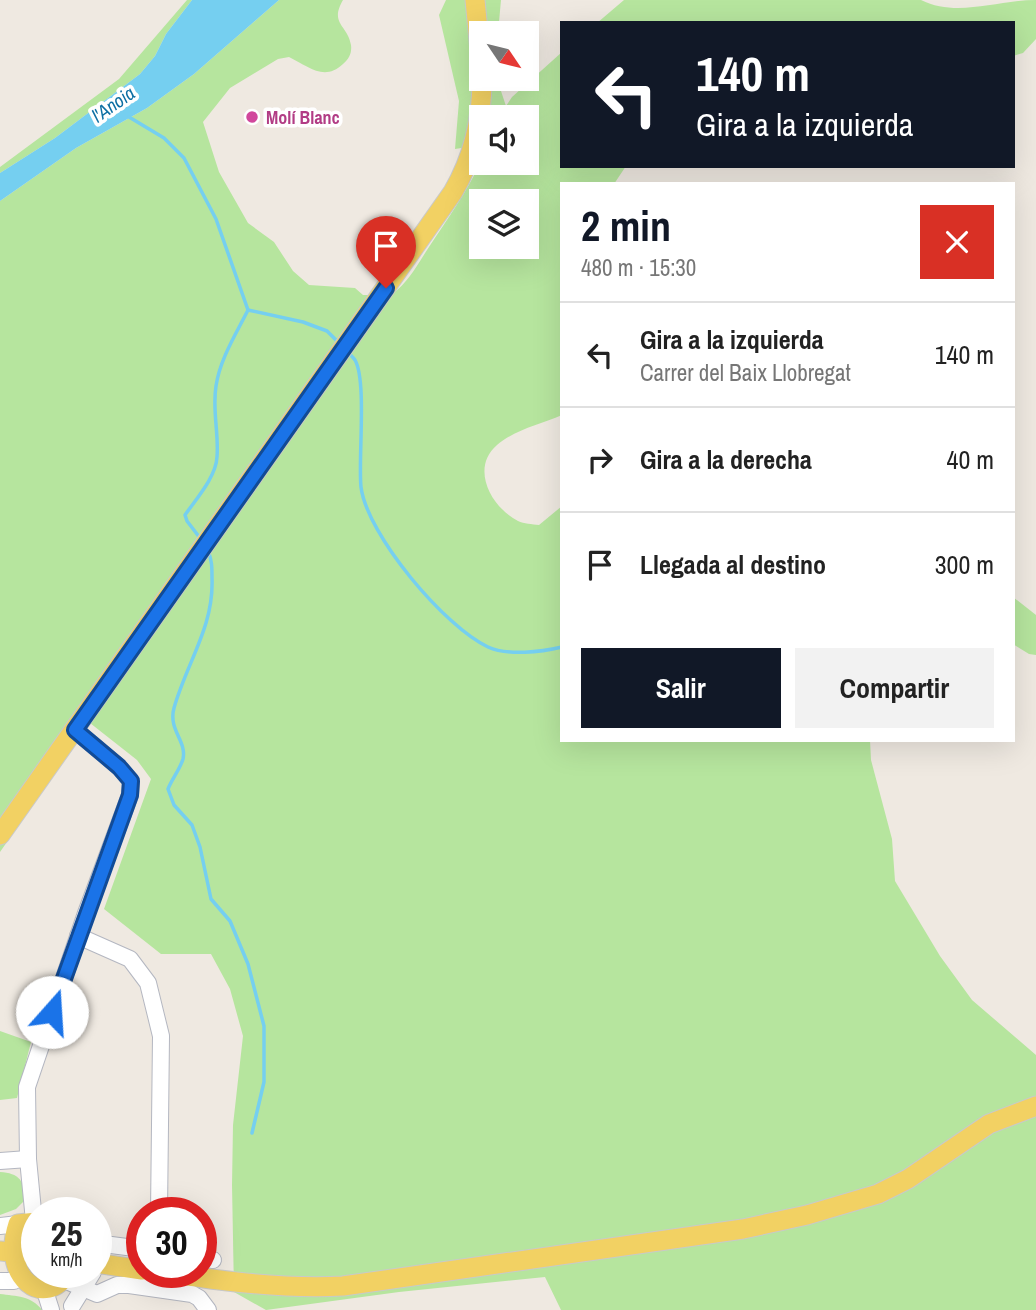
<!DOCTYPE html>
<html lang="es">
<meta charset="utf-8">
<style>
body{margin:0;font-family:"Archivo Narrow",sans-serif;background:#f2f2f2;color:#222;height:100vh;display:flex;flex-direction:column;font-size:26px;white-space:nowrap}
*{box-sizing:border-box;margin:0}
p{font-size:23px;color:#767676}
.icon{flex:none;width:38px;height:38px;fill:none;stroke:currentColor;stroke-width:2;stroke-linecap:round;stroke-linejoin:round}
.map{position:relative;flex:1;overflow:hidden}
.details{position:absolute;left:560px;top:182px;width:455px;height:560px;display:flex;flex-direction:column;background:#fff;border-radius:0px;box-shadow:0 7px 28px #0002}
.details>*{flex:none}
.top-card{position:absolute;left:560px;top:21px;width:455px;height:147px;border-radius:0px;box-shadow:0 7px 28px #0002;background:#111827;color:#fff;overflow:hidden}
.needle{width:46px;rotate:125deg}
.tools{position:absolute;left:469px;top:21px;display:grid;gap:14px}
.tools a{display:grid;place-items:center;width:70px;height:70px;border-radius:0px;background:#fff;box-shadow:0 7px 28px #0002;font-size:35px}
.speed{position:absolute;left:21px;top:1197px;display:flex;gap:14px;font-size:35px;font-weight:700;text-align:center}
.speed>*{display:grid;place-content:center;width:91px;height:91px;border-radius:50%;background:#fff;box-shadow:0 7px 28px #0002;line-height:1}
.speed small{font-size:18px;font-weight:400}
.speed .limit{border:10px solid #d22;background:#fff;color:#111}
.pin{position:absolute;display:grid;place-items:center;width:60px;height:60px;color:#fff;margin:-72px -30px;border-radius:50% 50% 50% 0;rotate:-45deg;box-shadow:0 0 7px #0007}
.pin .icon{rotate:45deg}
.me{position:absolute;width:77px;margin:-38px;rotate:19deg;stroke-linejoin:round;filter:drop-shadow(0 0 5px #0008)}
.turn{display:flex;align-items:center;gap:24px;height:147px;padding:0 21px;font-size:32px}
.turn .icon{width:91px;height:91px;stroke-width:2.5}
.turn b{display:block;font-size:49px;line-height:60px}
.round{display:grid;place-items:center;flex:none;width:74px;height:74px;border-radius:0px;background:#f2f2f2}
.headline{display:flex;align-items:center;justify-content:space-between;height:119px;padding:0 21px}
h1{font-size:42px;font-weight:700;line-height:52px;color:#111827}
.action{display:flex;gap:14px;margin-top:auto;padding:14px 21px}
.action a{flex:1;height:80px;border-radius:0px;background:#111827;color:#fff;font-size:28px;font-weight:700;line-height:80px;text-align:center}
.action a+a{background:#f2f2f2;color:#222}
ul{padding:0;list-style:none}
li{display:flex;align-items:center;gap:21px;height:105px;padding:0 21px;border-top:2px solid #e0e0e0}
li div{flex:1}
li b{display:block;font-size:26px}
li em{font-style:normal}
.map>svg:first-child{display:block}
.green{fill:#b6e59e;fill-rule:evenodd}
.water{fill:#75cff0}
.lines{fill:none;stroke-linecap:round;stroke-linejoin:round}
.stream{stroke:#75cff0;stroke-width:3.5}
.minor-casing{stroke:#b4b7c1;stroke-width:18}
.major-casing{stroke:#c9c9c9;stroke-width:21}
.minor{stroke:#fff;stroke-width:16}
.major{stroke:#f2d163;stroke-width:19}
.route-casing{stroke:#114b97;stroke-width:18}
.route{stroke:#1a73e8;stroke-width:12}
.hotel-dot{fill:#d1479c;stroke:#fff;stroke-width:2.5}
.labels{text-anchor:middle;dominant-baseline:central;stroke-width:7;stroke-linejoin:round;paint-order:stroke}
.hotel-label{font-size:18px;font-weight:bold;fill:#b23c85;stroke:#fff;text-anchor:start}
.water-label{font-size:19px;font-style:italic;fill:#0d6fa3;stroke:#fff}
</style>
<div class="map">
<svg width="1036" height="1310" viewBox="0 0 1036 1310">
<rect width="100%" height="100%" fill="#efe9e1"/>
<!-- green -->
<g class="green">
<polygon points="187,0 192,0 166,34 155,56 140,74 55,138 0,173 0,167 119,79"/>
<path d="M279 0H343C329 24 348 25 351 45 352 53 349 59 343 64 324 82 308 66 289 57L278 59 230 88 203 122 219 172 248 223 274 242 293 271 309 285 355 288 363 295H391C409 282 417 265 429 247 448 218 467 192 481 161L527 163V117H481V145L455 149 459 101 439 15 446 0H501L498 33H481V79H497L506 106 512 97 562 52V166H626L614 184H562V415C541 424 514 430 497 445 470 468 491 507 518 521 524 524 532 524 539 525L562 506V740H870L871 760 892 839 895 881 940 956 972 1000 1036 1055V1310H561L545 1277 399 1292 266 1310 234 1292 232 1185 233 1125 243 1036 230 989 211 954H161L104 909 151 779 137 760 90 723 0 852V201L76 148 147 108 194 74ZM481 201H527V247H481Z"/>
<path d="M624 0H921C957 18 998 0 1036 0V39L1023 53 1013 56V23H597Z"/>
<polygon points="1013,597 1036,615 1036,655 1029,654 1013,644"/>
<polygon points="0,1031 31,1042 17,1098 0,1100"/>
<path d="M0 1172C19 1173 25 1181 25 1200L16 1209 0 1215Z"/>
<path d="M0 1294C16 1296 32 1296 42 1310H0Z"/>
</g>
<!-- water -->
<polygon class="water" points="192,0 279,0 194,74 147,108 76,148 0,201 0,173 55,138 140,74 155,56 166,34"/>
<g class="lines">
<!-- stream -->
<g class="stream">
<polyline points="129,117 164,138 184,158 216,219 248,310 303,322 327,331 340,344"/>
<path d="M348 352C350 355 353 357 355 360 367 381 358 460 361 487 367 535 445 627 488 647 508 656 541 652 562 647"/>
<path d="M200 538 187 521 185 515C196 499 216 477 217 457 219 433 212 410 216 386 220 359 236 334 248 310"/>
<path d="M208 551C212 560 212 568 212 578 214 627 187 662 174 708 168 730 187 741 183 759 180 769 172 779 168 789L174 805 192 825 200 847 211 899 230 921 248 964 264 1026V1082L252 1133"/>
</g>
<defs>
<g id="minor">
<polyline points="78,936 130,959 148,983 161,1036 159,1213"/>
<polyline points="0,1161 28,1159"/>
<polyline points="34,1221 28,1159 27,1087 86,913 130,795 131,781 119,767 75,730"/>
<polyline points="0,1226 18,1224"/>
<polyline points="96,1243 142,1249"/>
<polyline points="201,1258 213,1260"/>
<polyline points="64,1280 97,1294 117,1285 129,1285 192,1294 199,1298 208,1310"/>
<polyline points="0,1281 14,1281"/>
<polyline points="44,1288 51,1310"/>
<polyline points="72,1306 93,1272"/>
</g>
<g id="major">
<polyline points="475,0 481,61"/>
<path d="M0 835 453 192C474 156 482 120 482 79"/>
<path d="M37 1222 18 1224C0 1279 46 1310 68 1272"/>
<polyline points="0,1251 37,1255"/>
<polyline points="96,1263 142,1270"/>
<path d="M161 1272C222 1281 281 1289 343 1286L743 1229 807 1215 878 1194 908 1179 989 1124 1036 1106"/>
</g>
</defs>
<!-- minor casing -->
<use href="#minor" class="minor-casing"/>
<!-- major casing -->
<use href="#major" class="major-casing"/>
<!-- minor -->
<use href="#minor" class="minor"/>
<!-- major -->
<use href="#major" class="major"/>
</g>
<g class="lines">
<defs>
<polyline id="route" points="52,1012 130,795 131,781 119,767 75,730 386,288"/>
</defs>
<!-- route casing -->
<use href="#route" class="route-casing"/>
<!-- route -->
<use href="#route" class="route"/>
</g>
<!-- markers -->
<circle class="hotel-dot" cx="252" cy="117" r="7"/>
<g class="labels">
<!-- hotel labels -->
<g class="hotel-label">
<text x="266" y="117">Molí Blanc</text>
</g>
<!-- water labels -->
<g class="water-label">
<text transform="translate(113 104) rotate(-35)">l'Anoia</text>
</g>
</g>
</svg>
<div class="tools">
<a><svg class="needle" viewBox="-14 -14 28 28"><path d="M0-13l5 13h-10z" fill="#e53935"/><path d="M0 13l5-13h-10z" fill="#767676"/></svg></a>
<a><svg class="icon" aria-label="sound" viewBox="0 0 24 24"><path d="M4 9h4l5-4v14l-5-4H4zM17 9q2 3 0 6"/></svg></a>
<a><svg class="icon" aria-label="layers" viewBox="0 0 24 24"><path d="M12 4l9 5-9 5-9-5zM3 14l9 5 9-5"/></svg></a>
</div>
<div class="speed"><div>25<small>km/h</small></div><div class="limit">30</div></div>
<div class="pin" style="left:386px;top:288px;background:#d93025"><svg class="icon" aria-label="arrive" viewBox="0 0 24 24"><path d="M6 21V4h12l-3 4 3 4H6"/></svg></div>
<svg class="me" style="left:52px;top:1012px" viewBox="-20 -20 40 40"><circle r="19" fill="#fff"/><path d="M0-13L10 11 0 6-10 11z" fill="#1a73e8"/></svg>
<div class="top-card">
<div class="turn"><svg class="icon" aria-label="left" viewBox="0 0 24 24"><path d="M17 20v-9H6M10 6l-5 5 5 5"/></svg><div><b>140 m</b>Gira a la izquierda</div></div>
</div>
<section class="details">
<div class="headline"><div><h1>2 min</h1><p>480 m · 15:30</p></div><a class="round" style="background:#d93025;color:#fff"><svg class="icon" aria-label="close" viewBox="0 0 24 24"><path d="M6 6l12 12M18 6L6 18"/></svg></a></div>
<ul>
<li><svg class="icon" aria-label="left" viewBox="0 0 24 24"><path d="M17 20v-9H6M10 6l-5 5 5 5"/></svg><div><b>Gira a la izquierda</b><p>Carrer del Baix Llobregat</p></div><em>140 m</em></li>
<li><svg class="icon" aria-label="right" viewBox="0 0 24 24"><path d="M7 20v-9h11M14 6l5 5-5 5"/></svg><div><b>Gira a la derecha</b></div><em>40 m</em></li>
<li><svg class="icon" aria-label="arrive" viewBox="0 0 24 24"><path d="M6 21V4h12l-3 4 3 4H6"/></svg><div><b>Llegada al destino</b></div><em>300 m</em></li>
</ul>
<div class="action"><a>Salir</a><a>Compartir</a></div>
</section>
</div>
